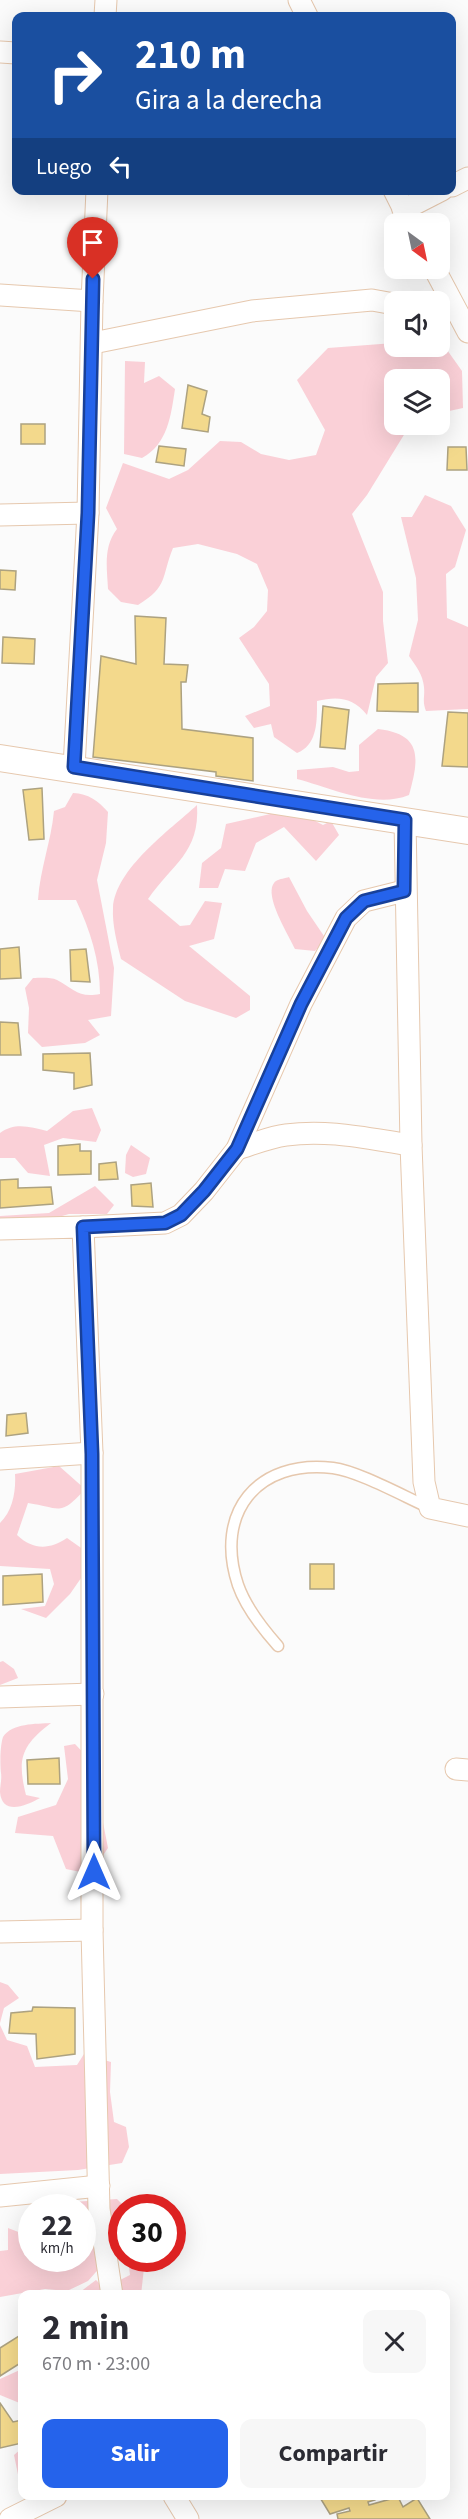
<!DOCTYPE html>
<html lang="es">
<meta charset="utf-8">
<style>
body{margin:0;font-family:"Source Sans 3",sans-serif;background:#f7f7f7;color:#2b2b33;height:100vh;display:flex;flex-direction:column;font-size:22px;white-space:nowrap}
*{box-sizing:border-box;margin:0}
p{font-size:20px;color:#7c7c81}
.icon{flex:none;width:33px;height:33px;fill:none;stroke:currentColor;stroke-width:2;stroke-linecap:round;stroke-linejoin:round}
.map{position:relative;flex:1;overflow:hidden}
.panel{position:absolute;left:18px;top:2290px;width:432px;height:210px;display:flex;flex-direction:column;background:#fff;border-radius:12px;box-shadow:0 6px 24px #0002}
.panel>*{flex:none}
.guide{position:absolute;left:12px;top:12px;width:444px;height:183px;border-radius:12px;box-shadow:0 6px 24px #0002;background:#1a4fa0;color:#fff;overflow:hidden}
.needle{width:39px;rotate:147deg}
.controls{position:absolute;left:384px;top:213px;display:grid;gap:12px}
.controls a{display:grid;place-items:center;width:66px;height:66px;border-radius:12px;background:#fff;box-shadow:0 6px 24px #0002;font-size:30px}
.speed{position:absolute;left:18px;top:2194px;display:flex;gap:12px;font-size:30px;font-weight:700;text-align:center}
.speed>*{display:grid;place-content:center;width:78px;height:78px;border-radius:50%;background:#fff;box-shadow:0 6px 24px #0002;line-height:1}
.speed small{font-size:15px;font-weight:400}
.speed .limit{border:9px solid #d22;background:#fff;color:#111}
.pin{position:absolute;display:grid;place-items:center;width:51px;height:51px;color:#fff;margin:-62px -26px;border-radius:50% 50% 50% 0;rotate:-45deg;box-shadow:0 0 6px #0007}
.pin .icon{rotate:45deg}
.me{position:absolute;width:66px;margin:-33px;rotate:0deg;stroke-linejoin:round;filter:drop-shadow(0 0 4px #0008)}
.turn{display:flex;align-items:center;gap:21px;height:126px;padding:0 24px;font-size:27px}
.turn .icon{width:78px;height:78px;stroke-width:2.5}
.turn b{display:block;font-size:42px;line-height:51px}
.then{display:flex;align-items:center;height:57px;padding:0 24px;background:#0003;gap:12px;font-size:22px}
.round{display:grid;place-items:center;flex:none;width:63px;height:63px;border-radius:12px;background:#f7f7f7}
.overview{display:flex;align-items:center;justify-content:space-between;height:102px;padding:0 24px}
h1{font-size:36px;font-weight:700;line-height:45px}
.cta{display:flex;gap:12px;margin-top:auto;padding:12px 24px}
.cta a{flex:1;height:69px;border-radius:12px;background:#2563eb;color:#fff;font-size:24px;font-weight:700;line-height:69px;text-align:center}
.cta a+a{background:#f7f7f7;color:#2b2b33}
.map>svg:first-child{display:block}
.green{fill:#fad0d7}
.building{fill:#f3d98c;stroke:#ada280;stroke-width:1.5}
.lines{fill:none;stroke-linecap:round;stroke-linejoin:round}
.service-casing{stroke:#e6c8ae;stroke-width:13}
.minor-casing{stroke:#e6c8ae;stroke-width:23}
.tertiary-casing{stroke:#e6c8ae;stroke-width:28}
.service{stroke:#fff;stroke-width:10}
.minor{stroke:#fff;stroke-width:21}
.tertiary{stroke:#fff;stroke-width:26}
.route-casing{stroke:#184099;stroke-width:15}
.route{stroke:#2563eb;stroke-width:10}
</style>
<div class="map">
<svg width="468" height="2519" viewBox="0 0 468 2519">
<rect width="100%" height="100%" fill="#fbfbfb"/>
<!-- green -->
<g class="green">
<path d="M440 340 462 371 463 408 440 413V380H394V424L410 425 367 495 352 514 383 592V621L388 663 376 677 367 715C353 698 339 696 317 701 317 720 318 745 297 753L274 737 271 724 254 728 245 716 270 706 269 684 239 638 254 627 267 611 268 590 257 564 237 554 198 544 173 548C161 577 169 586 138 605L121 602 108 589C107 568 103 547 117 529L106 508 123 463 169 479 188 470 220 441 241 442 261 454 289 460 316 455 325 430 297 380 328 348 394 343V346H440Z"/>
<path d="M125 361 145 362 144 383 159 376 175 389C171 415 168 444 142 458L124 454Z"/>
<path d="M425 495 451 506 466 530 455 567 446 574 447 618 468 627V709L426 711C422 701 425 697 424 687 423 675 416 666 409 656L418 620 416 578 401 517H412Z"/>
<path d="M378 729C423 734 419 759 409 795 375 809 331 788 297 779V770L333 767 349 772 359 771V745Z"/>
<path d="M73 793C89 794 97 800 108 812L106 843 97 880 114 968 111 1016 88 1020 100 1035 85 1043 42 1047 28 1033 29 1008 25 988 33 978C40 978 51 977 57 980 74 989 78 998 100 994 100 960 90 930 76 900H38C40 869 51 842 54 811L65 807Z"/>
<path d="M197 805C200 853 172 864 148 899L180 926 190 925 205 901 222 903 214 939 189 946 250 996V1010L236 1018 185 1001 121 959C117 943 112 924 113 908 115 869 170 830 197 805Z"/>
<polygon points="292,809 323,825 331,821 339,835 316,861 284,827 256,843 245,871 225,869 218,888 199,888 202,863 221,848 226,824"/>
<path d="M289 877 307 911 326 939 315 951 295 949C289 935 261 892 276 881 279 879 286 878 289 877Z"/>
<path d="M92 1108 101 1130 96 1142 63 1138 44 1145 50 1176 28 1173 15 1158H0V1133C15 1122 30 1127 47 1131L73 1111Z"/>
<polygon points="131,1145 150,1158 146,1174 133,1177 125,1173 126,1155"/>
<polygon points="95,1186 114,1205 107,1214 69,1214 0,1234 0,1216 49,1213"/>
<path d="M59 1466 85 1489C60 1517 61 1508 28 1503L17 1535C33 1550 49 1550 67 1538L84 1550 88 1568 70 1594 46 1618 21 1609 45 1606 54 1584 50 1569 0 1566V1523C13 1510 16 1491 15 1474Z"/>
<polygon points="3,1661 14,1669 18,1678 0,1685 0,1662"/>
<path d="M51 1723C21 1746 17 1759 26 1795L40 1798C26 1806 2 1816 0 1792 0 1786 2 1779 1 1773 0 1764 0 1746 3 1737 12 1723 36 1724 51 1723Z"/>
<polygon points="75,1744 91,1761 108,1848 90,1874 66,1869 53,1836 15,1833 18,1817 56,1805 68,1779 64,1746"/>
<polygon points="0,1982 8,1985 19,1998 4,2008 0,2023"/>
<polygon points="0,2025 7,2040 27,2046 35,2067 77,2065 84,2054 111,2062 110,2092 114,2122 126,2127 129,2147 122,2163 78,2170 0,2174"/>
<polygon points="117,2199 126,2208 122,2208 121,2229 113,2234 117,2248 88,2281 67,2291 45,2289 0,2297 0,2251 8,2250 8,2228 21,2233 24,2254 30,2261 34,2259 82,2259 82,2208 73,2208 72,2202"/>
<polygon points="128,2259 145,2259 141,2295 76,2295 96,2280 104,2288 130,2275"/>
<polygon points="22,2369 22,2404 0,2395 0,2379"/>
<polygon points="21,2449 22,2450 22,2494 14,2455"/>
</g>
<!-- building -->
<g class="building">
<polygon points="188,385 207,391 202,414 210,417 208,432 182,428"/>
<rect x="21" y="424" width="24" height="20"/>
<polygon points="159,446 186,449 184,466 156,462"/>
<polygon points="448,447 466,447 467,470 447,470"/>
<polygon points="0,570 16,571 15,590 0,589"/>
<polygon points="135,616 166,618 164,664 188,665 186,682 181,682 182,729 253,738 253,781 216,776 216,772 93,757 101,656 136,664"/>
<polygon points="3,637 35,639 34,664 2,663"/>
<polygon points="418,683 418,712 377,711 378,684"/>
<polygon points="323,706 349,710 345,749 320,747"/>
<polygon points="448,712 468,713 468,767 442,766"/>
<polygon points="42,788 44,839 29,840 23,790"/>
<polygon points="19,947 21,978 0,979 0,949"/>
<polygon points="86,949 90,982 71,981 70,950"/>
<polygon points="0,1022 18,1023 21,1055 0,1055"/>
<polygon points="90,1053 92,1085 74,1089 74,1073 43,1070 43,1054"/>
<polygon points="80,1144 80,1151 91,1151 91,1174 58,1175 58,1146"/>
<polygon points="116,1162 118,1179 99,1180 99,1164"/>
<polygon points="18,1179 18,1188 51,1187 53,1204 0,1208 0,1180"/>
<polygon points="151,1183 153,1207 132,1206 131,1185"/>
<polygon points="26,1413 28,1433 6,1436 7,1415"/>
<rect x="310" y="1564" width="24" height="25"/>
<polygon points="42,1574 43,1602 3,1605 3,1576"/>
<polygon points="59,1758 60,1784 28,1784 27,1760"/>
<polygon points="33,2007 75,2008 75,2054 37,2059 36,2034 9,2033 11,2013 32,2011"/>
<polygon points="22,2334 22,2362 0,2376 0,2348"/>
<polygon points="0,2403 13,2422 22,2420 22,2443 0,2448"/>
<polygon points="319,2496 375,2496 375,2500 368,2502 369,2505 398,2497 403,2507 417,2498 430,2519 338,2519 337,2514 350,2511 349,2508 330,2514"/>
</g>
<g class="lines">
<defs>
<path id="service" d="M278 1646C262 1628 246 1608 238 1585 214 1513 257 1459 333 1468 358 1471 405 1497 430 1508"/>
<g id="minor">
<polyline points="299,0 307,16"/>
<polyline points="105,16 106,0"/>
<polyline points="0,52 16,53"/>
<polyline points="452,186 468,178"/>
<polyline points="394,190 411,224"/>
<polyline points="403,210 442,190"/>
<polyline points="434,268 468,332"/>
<polyline points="0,295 92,301"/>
<polyline points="93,343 252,311 372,300 394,304"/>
<polyline points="0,515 88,513"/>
<polyline points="74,767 88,513 92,301 97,190"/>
<polyline points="405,820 411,1145 424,1482 430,1508 468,1516"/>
<path d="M237 1149C253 1144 270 1137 286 1135 329 1129 369 1139 411 1145"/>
<polyline points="83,1227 165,1223 181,1215 204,1191 237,1149 301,1004 346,918 364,901 404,891"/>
<polyline points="0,1229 83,1227 92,1453 92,1930 99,2209 112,2295"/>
<polyline points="0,1459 92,1453"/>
<polyline points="0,1697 93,1694"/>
<polyline points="456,1769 468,1770"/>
<polyline points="0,1932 92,1930"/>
<polyline points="0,2196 99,2186"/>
<polyline points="174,2496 188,2519"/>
<polyline points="10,2519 56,2496"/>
</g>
<polyline id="tertiary" points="0,758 468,831"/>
</defs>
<!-- service casing -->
<use href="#service" class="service-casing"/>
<!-- minor casing -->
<use href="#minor" class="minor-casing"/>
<!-- tertiary casing -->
<use href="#tertiary" class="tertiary-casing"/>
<!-- service -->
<use href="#service" class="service"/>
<!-- minor -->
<use href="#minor" class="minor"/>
<!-- tertiary -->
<use href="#tertiary" class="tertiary"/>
</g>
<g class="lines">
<defs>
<polyline id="route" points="93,279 88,513 74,767 405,820 404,891 364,901 346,918 301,1004 237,1149 204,1191 181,1215 165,1223 83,1227 92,1454 94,1872"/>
</defs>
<!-- route casing -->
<use href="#route" class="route-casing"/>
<!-- route -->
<use href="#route" class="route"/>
</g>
</svg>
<div class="controls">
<a><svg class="needle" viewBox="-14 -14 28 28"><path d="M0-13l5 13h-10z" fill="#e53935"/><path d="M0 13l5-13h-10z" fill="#7c7c81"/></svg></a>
<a><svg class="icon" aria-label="sound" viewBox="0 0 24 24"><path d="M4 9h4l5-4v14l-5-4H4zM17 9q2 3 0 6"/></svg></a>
<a><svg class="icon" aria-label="layers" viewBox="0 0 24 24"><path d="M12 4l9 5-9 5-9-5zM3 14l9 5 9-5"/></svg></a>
</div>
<div class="speed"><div>22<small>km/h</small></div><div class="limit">30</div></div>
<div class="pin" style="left:93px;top:279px;background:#d93025"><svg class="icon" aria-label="arrive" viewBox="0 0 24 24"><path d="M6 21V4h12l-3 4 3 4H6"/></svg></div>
<svg class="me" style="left:94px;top:1872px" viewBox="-20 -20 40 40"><path d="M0-17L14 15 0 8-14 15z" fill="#2563eb" stroke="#fff" stroke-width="4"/></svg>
<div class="guide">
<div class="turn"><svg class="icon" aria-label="right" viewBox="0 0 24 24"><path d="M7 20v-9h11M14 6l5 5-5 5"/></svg><div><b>210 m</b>Gira a la derecha</div></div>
<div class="then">Luego<svg class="icon" aria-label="left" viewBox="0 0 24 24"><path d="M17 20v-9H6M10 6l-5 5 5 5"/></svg></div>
</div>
<section class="panel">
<div class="overview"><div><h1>2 min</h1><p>670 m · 23:00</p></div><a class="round"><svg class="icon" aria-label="close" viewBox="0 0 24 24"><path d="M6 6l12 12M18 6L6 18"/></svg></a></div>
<div class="cta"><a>Salir</a><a>Compartir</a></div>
</section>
</div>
